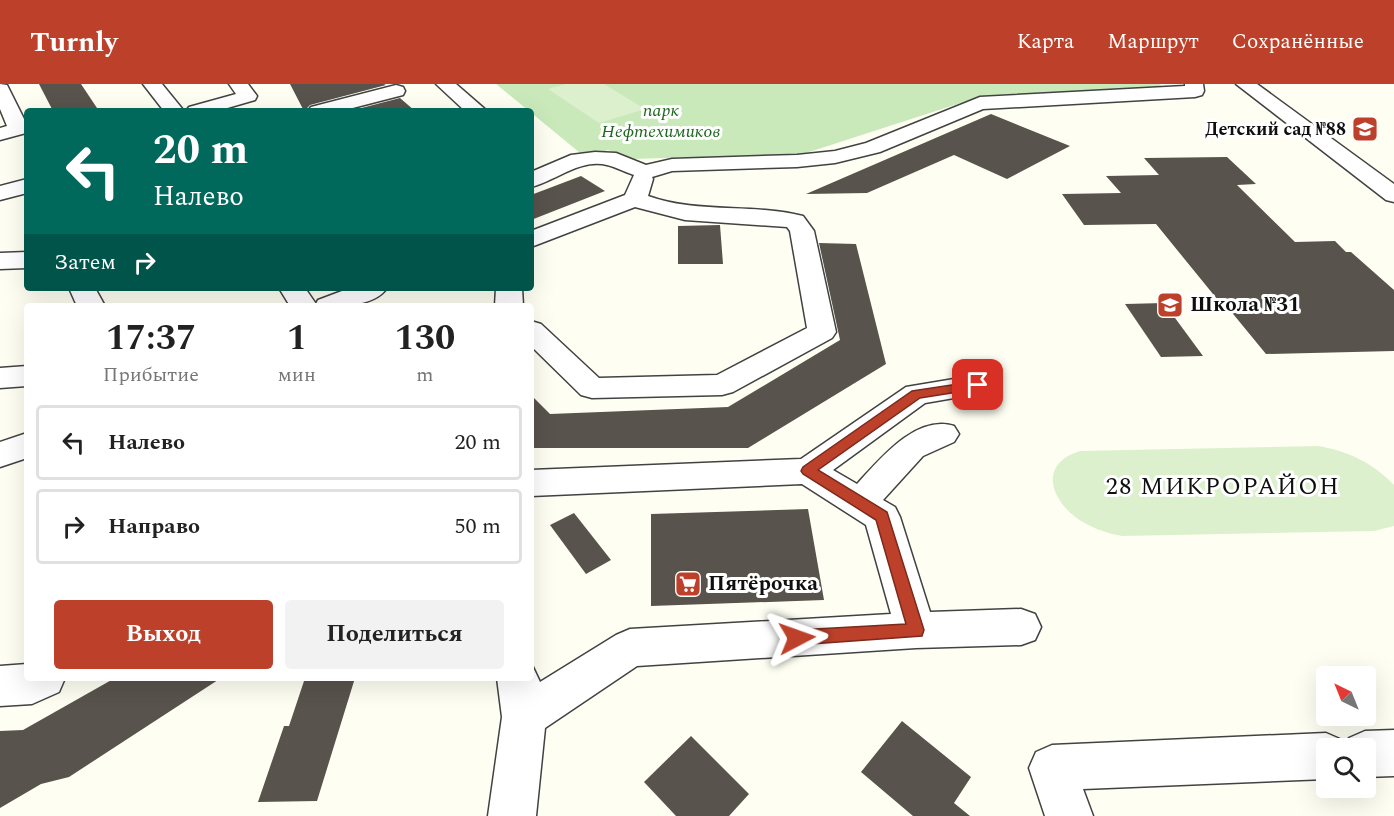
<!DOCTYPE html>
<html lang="ru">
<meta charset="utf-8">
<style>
body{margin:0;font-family:Spectral,serif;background:#f2f2f2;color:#222;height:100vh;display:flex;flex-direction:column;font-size:22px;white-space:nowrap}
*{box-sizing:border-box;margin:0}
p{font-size:20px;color:#767676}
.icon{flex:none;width:33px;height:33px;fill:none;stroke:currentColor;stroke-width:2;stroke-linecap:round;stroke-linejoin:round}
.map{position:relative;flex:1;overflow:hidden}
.details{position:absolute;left:24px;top:219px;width:510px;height:378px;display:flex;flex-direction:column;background:#fff;border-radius:6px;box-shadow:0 6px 24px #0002}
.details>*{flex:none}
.guide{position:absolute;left:24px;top:24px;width:510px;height:183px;border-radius:6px;box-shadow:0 6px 24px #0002;background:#00695c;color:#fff;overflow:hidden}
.needle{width:39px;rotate:317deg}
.buttons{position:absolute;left:1316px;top:582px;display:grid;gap:12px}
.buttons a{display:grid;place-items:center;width:60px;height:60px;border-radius:6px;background:#fff;box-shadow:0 6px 24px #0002;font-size:30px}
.pin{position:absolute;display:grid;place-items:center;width:51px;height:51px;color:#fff;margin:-26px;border-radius:12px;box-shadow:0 3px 9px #0006}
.me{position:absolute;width:66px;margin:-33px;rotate:86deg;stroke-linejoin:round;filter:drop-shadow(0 0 4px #0008)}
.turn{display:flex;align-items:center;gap:21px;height:126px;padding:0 30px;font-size:27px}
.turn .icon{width:78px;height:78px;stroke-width:2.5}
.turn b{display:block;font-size:42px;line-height:51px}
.then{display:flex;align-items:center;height:57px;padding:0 30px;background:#0003;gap:12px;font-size:22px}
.eta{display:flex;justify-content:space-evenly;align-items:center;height:102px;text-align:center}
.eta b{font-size:36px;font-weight:700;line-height:42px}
.cta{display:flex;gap:12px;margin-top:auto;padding:12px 30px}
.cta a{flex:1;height:69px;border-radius:6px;background:#bd412a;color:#fff;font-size:24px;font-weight:700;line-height:69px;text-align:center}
.cta a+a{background:#f2f2f2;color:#222}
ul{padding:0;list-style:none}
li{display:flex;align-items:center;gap:18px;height:75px;margin:0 12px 9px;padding:0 18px;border:3px solid #e0e0e0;border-radius:6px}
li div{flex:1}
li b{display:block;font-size:22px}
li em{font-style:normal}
header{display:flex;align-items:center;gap:36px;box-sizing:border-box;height:84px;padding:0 30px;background:#bd412a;color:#fff}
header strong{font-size:28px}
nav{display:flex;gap:33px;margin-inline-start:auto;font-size:21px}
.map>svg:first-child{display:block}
.green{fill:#c9e9bb}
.pitch{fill:#ddf0cd}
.building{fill:#58534c}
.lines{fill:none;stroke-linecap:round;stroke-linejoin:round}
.minor-casing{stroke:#424242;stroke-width:3}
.minor{fill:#fff;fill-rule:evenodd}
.route{fill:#bd412a;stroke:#7b2a1b;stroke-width:1.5}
.labels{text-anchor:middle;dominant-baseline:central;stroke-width:6;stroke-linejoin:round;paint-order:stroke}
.far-park-label{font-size:18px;font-style:italic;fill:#206620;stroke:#fff}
.far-poi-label{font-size:18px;font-weight:bold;fill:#0f0f0f;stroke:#fff;text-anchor:end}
.poi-label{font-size:21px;font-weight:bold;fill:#0f0f0f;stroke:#fff;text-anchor:start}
.quarter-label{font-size:24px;letter-spacing:1.5px;fill:#0f0f0f;stroke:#fff}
</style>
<header>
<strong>Turnly</strong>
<nav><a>Карта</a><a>Маршрут</a><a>Сохранённые</a></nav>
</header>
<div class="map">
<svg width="1394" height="732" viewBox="0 0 1394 732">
<rect width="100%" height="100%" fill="#fefff2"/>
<!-- green -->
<polygon class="green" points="496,0 1159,0 1164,4 1114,6 1119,12 973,15 803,70 631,75 608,66 585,73"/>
<!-- pitch -->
<g class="pitch">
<polygon points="566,0 604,0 645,25 599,39 548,5"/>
<path d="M1318 362C1348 367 1373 379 1394 401V442L1374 447 1122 452C1105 449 1089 443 1075 433 1048 411 1041 379 1080 367Z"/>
</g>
<!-- building -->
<g class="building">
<polygon points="39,0 81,0 99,27 53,27"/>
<polygon points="290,0 384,0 386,1 310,21 304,27"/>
<polygon points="400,14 415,27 350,27"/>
<polygon points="991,30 1070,62 1007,95 954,71 867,109 806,110"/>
<polygon points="1227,73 1256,100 1237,101 1295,158 1335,157 1346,168 1351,168 1394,206 1394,267 1266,270 1229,225 1226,226 1156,140 1084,141 1062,110 1121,109 1106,92 1159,91 1144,74"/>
<polygon points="581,92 605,107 531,136 531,111"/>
<polygon points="720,141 723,180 678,180 678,142"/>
<polygon points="819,159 856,160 886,280 748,364 531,364 531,311 550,330 728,323 840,256"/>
<polygon points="1164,219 1203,272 1161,273 1125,220"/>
<polygon points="808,425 824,516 651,522 651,430"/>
<polygon points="574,429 611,476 586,490 550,441"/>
<polygon points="115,594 221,594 69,693 41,700 0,724 0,647 23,646"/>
<polygon points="305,594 355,594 317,717 258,718 284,642 289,642"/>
<polygon points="902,637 971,693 954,719 970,732 913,732 861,688"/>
<polygon points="691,652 749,710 729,732 676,732 644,698"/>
</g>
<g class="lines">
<defs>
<g id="minor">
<polygon points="0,0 7,1 27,41 26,49 0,56 0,44 7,42 0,25"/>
<polygon points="143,0 162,0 184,27 164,27"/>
<polygon points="229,0 248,0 257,12 255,16 217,27 186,27 189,23 236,10"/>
<polygon points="436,0 456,0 487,27 465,27"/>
<path d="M1185 0H1203L1204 7 1202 11 1195 13 983 25 880 68 835 79 797 83 672 87 652 93 653 95 648 112C698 130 752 119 803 132L814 147 836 248 832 254 733 308 722 311 592 314 581 311 531 262V237L541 240 599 294 717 291 807 244 790 147 787 143 685 136 635 123 531 163V147L625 111 634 91C625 88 616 83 607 81 581 74 555 97 531 103V88L571 71 595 68 616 69 646 81 672 75 797 71 835 67 866 59 980 13 1185 2Z"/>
<polygon points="1236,0 1257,0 1394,100 1394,118 1386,116"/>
<polygon points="396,1 403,3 405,7 403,11 341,27 308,27 311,23"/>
<polygon points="27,95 27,109 0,116 0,102"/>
<polygon points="27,168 27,184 0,185 0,169"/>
<polygon points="69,204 95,204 105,222 77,222"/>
<path d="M279 204H305L316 220 318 216 350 204H387C371 228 317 222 290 222Z"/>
<polygon points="496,204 522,204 523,222 495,222"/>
<polygon points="27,282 27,302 0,304 0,284"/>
<path d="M978 291 989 294 993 301 989 308 925 319 833 386 857 400C880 375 916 330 954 342L959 350 954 358 923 372 883 416 895 423 900 433 930 528 1021 525 1035 530 1041 543 1035 556 1021 561 916 564 637 582 545 644 536 732H488L502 633 497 594H531V579L540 598 616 551 630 545 891 530 866 441 802 400 531 412V386L801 375 906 303Z"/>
<polygon points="27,349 27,374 0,383 0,358"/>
<polygon points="27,580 27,594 65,594 59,608 32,620 0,622 0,582"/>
<polygon points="1394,646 1394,692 1365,693 1365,664 1326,664 1326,695 1083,705 1093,732 1045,732 1029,684 1036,668 1052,661 1326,649 1342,656 1345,664 1349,654 1365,647"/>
</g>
</defs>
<!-- minor casing -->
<use href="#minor" class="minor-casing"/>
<!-- minor -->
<use href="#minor" class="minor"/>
</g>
<!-- route -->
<polygon class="route" points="978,297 985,301 983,304 920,314 818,386 887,428 924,546 922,552 797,561 791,559 788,554 791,548 797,546 906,540 876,436 803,390 801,387 803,383 912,307"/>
<!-- icons -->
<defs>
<symbol id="school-square" viewBox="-11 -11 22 22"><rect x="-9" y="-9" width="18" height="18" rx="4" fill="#bd412a" stroke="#fff"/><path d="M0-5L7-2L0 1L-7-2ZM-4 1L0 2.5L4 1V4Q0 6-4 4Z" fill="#fff"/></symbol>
<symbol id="supermarket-square" viewBox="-11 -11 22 22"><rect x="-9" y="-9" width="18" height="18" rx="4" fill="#bd412a" stroke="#fff"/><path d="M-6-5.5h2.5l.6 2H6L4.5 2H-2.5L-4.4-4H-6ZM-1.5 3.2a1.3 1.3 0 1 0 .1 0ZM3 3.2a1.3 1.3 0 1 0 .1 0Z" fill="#fff"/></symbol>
</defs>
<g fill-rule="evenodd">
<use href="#school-square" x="1350" y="30" width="30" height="30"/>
<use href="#school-square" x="1155" y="206" width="30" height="30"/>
<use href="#supermarket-square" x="673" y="485" width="30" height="30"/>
</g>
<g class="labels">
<!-- far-park labels -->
<g class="far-park-label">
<text x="661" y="26">парк<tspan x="661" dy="21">Нефтехимиков</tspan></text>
</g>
<!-- far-poi labels -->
<g class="far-poi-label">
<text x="1346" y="45">Детский сад №88</text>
</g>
<!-- poi labels -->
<g class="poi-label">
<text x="1190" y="221">Школа №31</text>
<text x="708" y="500">Пятёрочка</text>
</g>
<!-- quarter labels -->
<g class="quarter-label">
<text x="1223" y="403">28 МИКРОРАЙОН</text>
</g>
</g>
</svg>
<div class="buttons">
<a><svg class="needle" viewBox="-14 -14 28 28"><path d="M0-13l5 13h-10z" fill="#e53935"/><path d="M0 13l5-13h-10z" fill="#767676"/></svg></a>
<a><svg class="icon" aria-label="search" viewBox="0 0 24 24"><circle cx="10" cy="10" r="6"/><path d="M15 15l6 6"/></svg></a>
</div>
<div class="pin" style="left:978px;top:301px;background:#d93025"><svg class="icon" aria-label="arrive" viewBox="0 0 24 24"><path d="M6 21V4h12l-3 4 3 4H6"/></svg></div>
<svg class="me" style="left:797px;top:554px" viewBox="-20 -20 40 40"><path d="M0-17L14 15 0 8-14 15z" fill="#bd412a" stroke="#fff" stroke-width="4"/></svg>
<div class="guide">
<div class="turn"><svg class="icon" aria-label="left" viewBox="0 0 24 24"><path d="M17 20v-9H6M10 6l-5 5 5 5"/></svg><div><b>20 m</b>Налево</div></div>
<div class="then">Затем<svg class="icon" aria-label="right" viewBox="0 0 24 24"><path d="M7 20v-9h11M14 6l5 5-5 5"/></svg></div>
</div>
<section class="details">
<div class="eta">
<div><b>17:37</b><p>Прибытие</p></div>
<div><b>1</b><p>мин</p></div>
<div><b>130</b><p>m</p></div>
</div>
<ul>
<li><svg class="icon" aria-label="left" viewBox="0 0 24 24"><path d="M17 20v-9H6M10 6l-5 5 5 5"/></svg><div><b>Налево</b></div><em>20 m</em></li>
<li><svg class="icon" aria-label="right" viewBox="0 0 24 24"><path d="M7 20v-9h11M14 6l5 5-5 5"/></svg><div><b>Направо</b></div><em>50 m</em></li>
</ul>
<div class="cta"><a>Выход</a><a>Поделиться</a></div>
</section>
</div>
